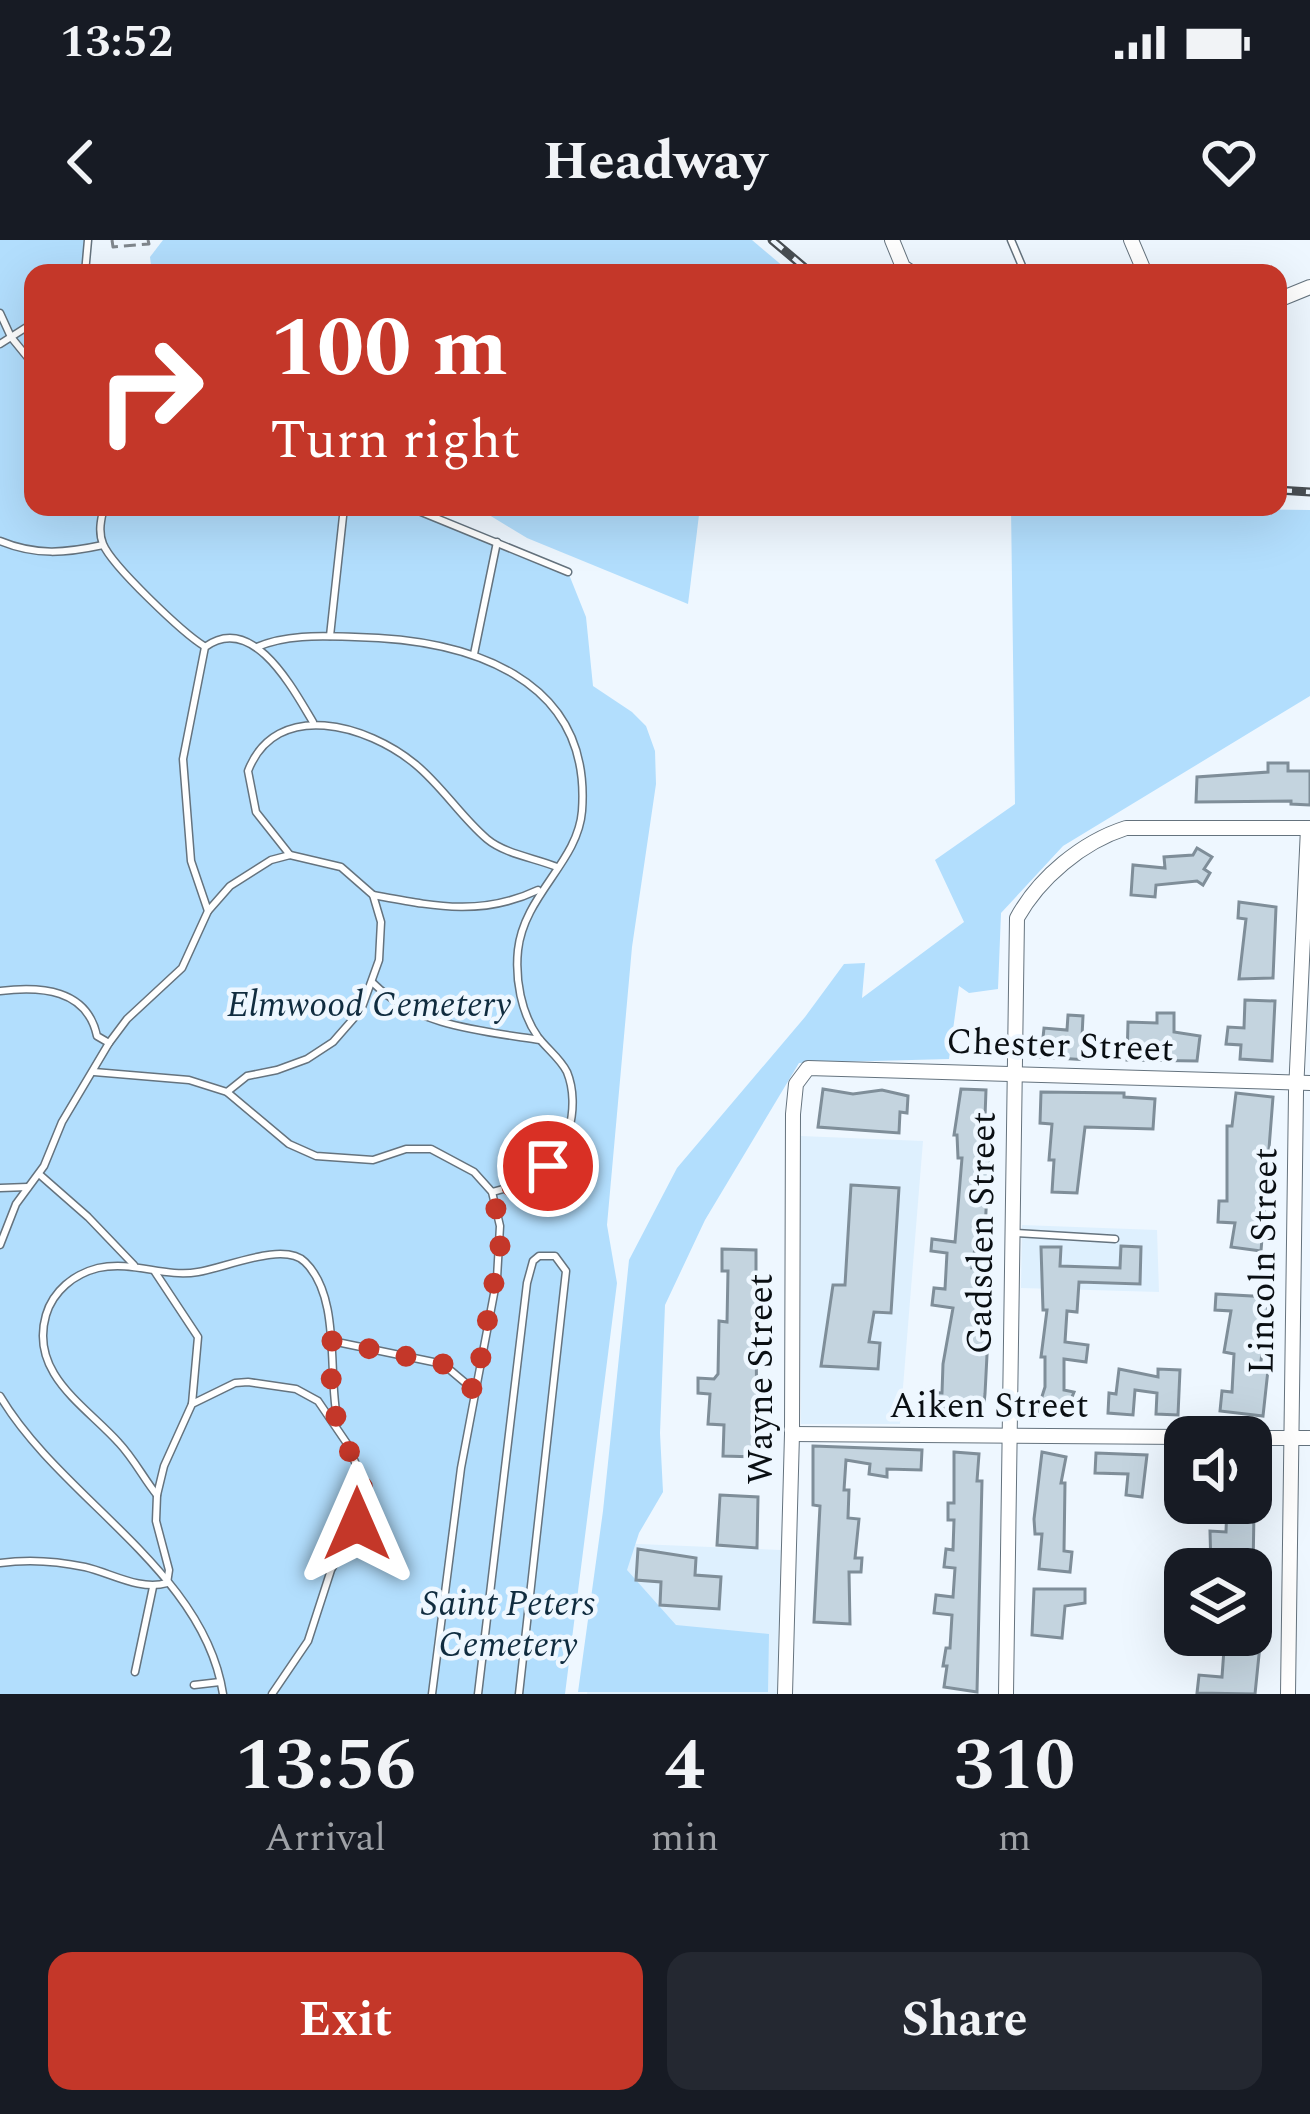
<!DOCTYPE html>
<style>
body{margin:0;font-family:Spectral,serif;background:#242831;color:#f1f3f6;height:100vh;display:flex;flex-direction:column;font-size:45px;white-space:nowrap}
*{box-sizing:border-box;margin:0}
p{font-size:39px;color:#9ea1a6}
.icon{flex:none;width:66px;height:66px;fill:none;stroke:currentColor;stroke-width:2;stroke-linecap:round;stroke-linejoin:round}
.map{position:relative;height:1454px;overflow:hidden}
.details{display:flex;flex-direction:column;background:#171b24;flex:1}
.details>*{flex:none}
.hud{position:absolute;left:24px;top:24px;width:1263px;height:252px;border-radius:24px;box-shadow:0 12px 48px #0002;background:#c43729;color:#fff;overflow:hidden}
.fabs{position:absolute;left:1164px;top:1176px;display:grid;gap:24px}
.fabs a{display:grid;place-items:center;width:108px;height:108px;border-radius:24px;background:#171b24;box-shadow:0 12px 48px #0002;font-size:60px}
.pin{position:absolute;display:grid;place-items:center;width:102px;height:102px;color:#fff;margin:-51px;border:6px solid #fff;border-radius:50%;box-shadow:0 3px 12px #0007}
.me{position:absolute;width:132px;margin:-66px;rotate:0deg;stroke-linejoin:round;filter:drop-shadow(0 0 9px #0008)}
.turn{display:flex;align-items:center;gap:42px;height:252px;padding:0 48px;font-size:54px}
.turn .icon{width:156px;height:156px;stroke-width:2.5}
.turn b{display:block;font-size:84px;line-height:102px}
.eta{display:flex;justify-content:space-evenly;align-items:center;height:204px;text-align:center}
.eta b{font-size:72px;font-weight:700;line-height:84px}
.primary-button{display:flex;gap:24px;margin-top:auto;padding:24px 48px}
.primary-button a{flex:1;height:138px;border-radius:24px;background:#c43729;color:#fff;font-size:48px;font-weight:700;line-height:138px;text-align:center}
.primary-button a+a{background:#242831;color:#f1f3f6}
.status{display:flex;justify-content:space-between;align-items:center;height:84px;padding:0 60px;background:#171b24;direction:ltr}
.status svg{height:33px;fill:currentColor}
header{display:flex;justify-content:space-between;align-items:center;height:156px;padding:0 48px;background:#171b24;font-size:54px;font-weight:700}
.map>svg:first-child{display:block}
.built{fill:#def0fe}
.green{fill:#b2defd}
.building{fill:#c4d4df;stroke:#7f8e99;stroke-width:3}
.lines{fill:none;stroke-linecap:round;stroke-linejoin:round}
.lane-casing{stroke:#65737e;stroke-width:9}
.street-casing{stroke:#65737e;stroke-width:16}
.path{stroke:#80878d;stroke-width:3;stroke-dasharray:12 6;stroke-linecap:butt}
.lane{stroke:#fff;stroke-width:6}
.street{stroke:#fff;stroke-width:14}
.rail-casing{stroke:#484e53;stroke-width:9}
.rail{stroke:#eef7ff;stroke-width:4.5;stroke-dasharray:14;stroke-linecap:butt}
.route{stroke:#c43729;stroke-width:21;stroke-dasharray:0 37.8}
.labels{text-anchor:middle;dominant-baseline:central;stroke-width:9;stroke-linejoin:round;paint-order:stroke}
.park-label{font-size:36px;font-style:italic;fill:#102c3f;stroke:#eef7ff}
.street-label{font-size:36px;fill:#0a0f13;stroke:#eef7ff}
</style>
<div class="status"><b>13:52</b><svg viewBox="0 0 49 12"><path d="M0 12V9h3v3zM5 12V6h3v6zM10 12V3h3v9zM15 12V0h3v12zM26 1h20v11H26zM47 4h2v5h-2z"/></svg></div>
<header><svg class="icon" aria-label="back" viewBox="0 0 24 24"><path d="M15 5l-7 7 7 7"/></svg>Headway<svg class="icon" aria-label="heart" viewBox="0 0 24 24"><path d="M12 20l-8-8c-3-5 5-10 8-4 3-6 11-1 8 4z"/></svg></header>
<div class="map">
<svg width="1310" height="1454" viewBox="0 0 1310 1454">
<rect width="100%" height="100%" fill="#eef7ff"/>
<!-- built -->
<g class="built">
<polygon points="801,896 923,901 900,1184 801,1184"/>
<polygon points="1022,985 1157,990 1159,1052 1021,1048"/>
<polygon points="615,1303 781,1310 777,1454 587,1454"/>
</g>
<!-- green -->
<g class="green">
<polygon points="0,0 88,0 85,33 33,33 33,267 409,267 568,332 586,377 593,446 632,472 646,486 655,511 656,544 632,707 607,985 617,1043 565,1454 0,1454"/>
<polygon points="163,0 752,0 791,33 152,33 150,17"/>
<polygon points="476,267 700,267 688,364 527,298"/>
<polygon points="1011,267 1310,270 1310,456 1063,606 1001,673 998,749 969,753 959,746 949,819 799,823 705,980 665,1065 660,1193 663,1252 639,1293 627,1330 676,1385 769,1394 768,1452 578,1452 603,1271 629,1020 677,928 805,777 844,724 865,723 862,758 964,682 935,620 1015,564"/>
</g>
<!-- building -->
<g class="building">
<polygon points="1268,523 1288,523 1288,531 1310,531 1310,565 1291,564 1291,561 1196,562 1197,537 1268,532"/>
<polygon points="1197,608 1212,617 1204,629 1210,633 1203,645 1197,641 1156,645 1155,657 1131,655 1133,625 1165,628 1164,617 1193,615"/>
<polygon points="1239,662 1276,667 1273,738 1239,739 1246,679 1238,678"/>
<polygon points="1245,760 1275,761 1272,821 1240,819 1241,805 1226,804 1228,787 1244,788"/>
<polygon points="1157,773 1174,773 1174,792 1200,796 1197,821 1127,820 1128,782 1157,783"/>
<polygon points="1068,775 1083,776 1082,797 1090,797 1088,820 1041,817 1044,788 1067,790"/>
<polygon points="823,849 853,854 882,850 908,856 907,873 900,872 899,893 818,887"/>
<polygon points="961,849 986,850 985,877 989,878 986,902 990,902 990,926 994,927 991,948 987,947 985,995 977,994 972,1028 984,1029 979,1075 989,1076 985,1154 983,1173 941,1168 940,1175 924,1174 925,1152 942,1153 943,1124 953,1068 932,1065 934,1048 945,1049 947,1013 931,1011 932,999 955,1002 962,918 958,918 957,895 954,895"/>
<polygon points="1041,852 1124,853 1124,857 1155,859 1153,889 1085,887 1077,953 1052,952 1054,920 1049,920 1052,884 1040,883"/>
<polygon points="1236,853 1273,857 1261,1011 1231,1007 1235,983 1218,982 1219,961 1227,961 1227,886 1232,886"/>
<polygon points="851,945 899,948 891,1073 874,1072 869,1102 880,1103 878,1129 821,1126 833,1045 845,1045"/>
<polygon points="1121,1006 1141,1007 1140,1044 1079,1042 1077,1072 1067,1071 1065,1102 1088,1105 1086,1122 1064,1119 1064,1150 1074,1152 1064,1177 1037,1172 1045,1147 1045,1117 1041,1117 1047,1070 1043,1070 1041,1007 1061,1007 1060,1026 1120,1028"/>
<polygon points="722,1009 756,1010 756,1042 760,1042 756,1075 757,1217 723,1216 724,1185 708,1184 710,1154 698,1153 698,1138 714,1139 718,1134 719,1081 727,1082 728,1031 722,1031"/>
<polygon points="1216,1054 1269,1057 1260,1129 1268,1130 1263,1176 1220,1171 1222,1151 1232,1152 1234,1114 1224,1112 1231,1071 1215,1070"/>
<polygon points="1119,1129 1158,1137 1158,1129 1180,1130 1178,1175 1156,1174 1157,1153 1135,1150 1133,1175 1108,1173 1109,1153 1116,1154"/>
<polygon points="813,1206 922,1210 921,1230 887,1229 887,1237 869,1234 870,1224 846,1220 844,1250 849,1250 848,1278 859,1279 855,1318 862,1318 861,1332 849,1332 850,1384 814,1382 820,1266 813,1265"/>
<polygon points="954,1212 979,1214 977,1241 982,1241 977,1452 944,1447 947,1426 943,1426 946,1408 950,1408 952,1375 934,1373 936,1355 953,1357 955,1328 944,1327 946,1309 953,1310 954,1280 948,1280 948,1263 954,1263"/>
<polygon points="1042,1212 1066,1217 1061,1243 1065,1243 1064,1311 1072,1312 1070,1332 1039,1329 1042,1294 1035,1294 1034,1279"/>
<polygon points="1096,1213 1147,1215 1142,1257 1126,1255 1128,1234 1095,1233"/>
<polygon points="1251,1214 1266,1216 1260,1250 1265,1251 1263,1272 1254,1272 1253,1329 1211,1329 1210,1291 1226,1292 1227,1263 1251,1263"/>
<polygon points="720,1255 758,1257 757,1308 717,1305"/>
<polygon points="638,1309 696,1318 695,1335 721,1337 719,1369 660,1365 661,1342 636,1340"/>
<polygon points="1034,1349 1085,1349 1085,1363 1065,1366 1062,1398 1032,1395"/>
<polygon points="1225,1395 1252,1395 1250,1404 1260,1405 1255,1454 1197,1453 1199,1435 1222,1437"/>
</g>
<g class="lines">
<defs>
<g id="lane">
<polyline points="1011,0 1025,33"/>
<polyline points="85,33 88,0"/>
<polyline points="0,73 11,97 33,124"/>
<polyline points="0,104 33,83"/>
<path d="M104 267C101 279 98 292 103 304 112 326 183 393 204 406"/>
<polyline points="409,267 568,332"/>
<path d="M0 301C36 316 66 313 103 305"/>
<polyline points="330,396 344,267"/>
<path d="M257 407C287 394 322 396 355 397 466 399 592 436 582 571 578 622 524 655 518 710 515 739 521 773 538 797 547 809 560 818 567 832 581 866 568 919 535 937 522 945 506 948 492 952"/>
<polyline points="474,414 497,302"/>
<path d="M290 615 256 572 248 531C276 458 368 485 415 524 442 546 461 577 487 599 505 614 535 618 557 627"/>
<path d="M373 655C433 666 481 677 538 650"/>
<path d="M208 671 191 621 183 519 205 407C253 372 293 449 313 482"/>
<path d="M373 743C416 786 481 791 540 800"/>
<path d="M0 751C41 746 87 749 97 796L109 803"/>
<polyline points="94,832 189,840 227,852 289,904 316,916 373,920 406,909 431,909 474,932 492,952 500,986 497,1038 461,1228 432,1454"/>
<polyline points="39,934 88,977 134,1025"/>
<polyline points="0,948 28,947"/>
<polyline points="1015,993 1115,999"/>
<polyline points="0,1005 16,964 44,926 62,882 109,803 127,779 182,728 208,671 230,646 271,620 290,615 341,627 373,655 381,682 379,720 361,770 333,802 307,819 277,830 247,836 227,852"/>
<polyline points="155,1032 198,1097 192,1164"/>
<polyline points="332,1101 443,1124 475,1151"/>
<path d="M0 1156C61 1259 204 1330 223 1454"/>
<path d="M157 1255C144 1239 134 1219 119 1203 86 1166 29 1134 46 1075 53 1051 74 1034 98 1028 133 1020 164 1038 198 1032 225 1028 284 1001 305 1022 342 1058 327 1136 338 1183"/>
<path d="M0 1323C28 1319 57 1321 85 1327 111 1333 140 1351 167 1343L169 1330 156 1281 157 1255 164 1226 192 1164 235 1143 248 1142 296 1149 318 1161 348 1205 364 1244 365 1258 357 1284 331 1330 308 1401 272 1454"/>
<polyline points="135,1432 153,1347"/>
<polyline points="194,1445 220,1442"/>
<polyline points="478,1454 527,1043 533,1021 539,1016 555,1016 566,1031 519,1454"/>
</g>
<g id="street">
<polyline points="892,0 903,27 912,33"/>
<polyline points="1131,0 1145,33"/>
<polyline points="1278,60 1310,47"/>
<polyline points="792,1194 1185,1197"/>
<polyline points="1251,1198 1310,1198"/>
<polyline points="785,1454 792,1194 793,874 796,844 808,828 1310,843"/>
<path d="M1006 1454 1017 678C1039 638 1082 602 1126 588H1310"/>
<polyline points="1288,1454 1296,852 1308,588"/>
</g>
</defs>
<!-- lane casing -->
<use href="#lane" class="lane-casing"/>
<!-- street casing -->
<use href="#street" class="street-casing"/>
<!-- path -->
<polyline class="path" points="112,0 113,7 149,4 148,0"/>
<!-- lane -->
<use href="#lane" class="lane"/>
<!-- street -->
<use href="#street" class="street"/>
<defs>
<g id="rail">
<polyline points="772,0 811,33"/>
<polyline points="1278,250 1310,252"/>
</g>
</defs>
<!-- rail casing -->
<use href="#rail" class="rail-casing"/>
<!-- rail -->
<use href="#rail" class="rail"/>
</g>
<g class="lines">
<!-- route -->
<path class="route" d="M357 1284C373 1238 352 1226 339 1186 329 1159 331 1129 332 1101L443 1124 475 1151 500 1009V986L492 952 522 944 548 926"/>
</g>
<g class="labels">
<!-- park labels -->
<g class="park-label">
<text x="369" y="765">Elmwood Cemetery</text>
<text x="508" y="1364">Saint Peters<tspan x="508" dy="41">Cemetery</tspan></text>
</g>
<!-- street labels -->
<g class="street-label">
<text transform="translate(1060 806) rotate(2)">Chester Street</text>
<text transform="translate(982 993) rotate(-89)">Gadsden Street</text>
<text transform="translate(1264 1021) rotate(-89)">Lincoln Street</text>
<text transform="translate(761 1139) rotate(-90)">Wayne Street</text>
<text x="989" y="1166">Aiken Street</text>
</g>
</g>
</svg>
<div class="fabs">
<a><svg class="icon" aria-label="sound" viewBox="0 0 24 24"><path d="M4 9h4l5-4v14l-5-4H4zM17 9q2 3 0 6"/></svg></a>
<a><svg class="icon" aria-label="layers" viewBox="0 0 24 24"><path d="M12 4l9 5-9 5-9-5zM3 14l9 5 9-5"/></svg></a>
</div>
<div class="pin" style="left:548px;top:926px;background:#d93025"><svg class="icon" aria-label="arrive" viewBox="0 0 24 24"><path d="M6 21V4h12l-3 4 3 4H6"/></svg></div>
<svg class="me" style="left:357px;top:1284px" viewBox="-20 -20 40 40"><path d="M0-17L14 15 0 8-14 15z" fill="#c43729" stroke="#fff" stroke-width="4"/></svg>
<div class="hud">
<div class="turn"><svg class="icon" aria-label="right" viewBox="0 0 24 24"><path d="M7 20v-9h11M14 6l5 5-5 5"/></svg><div><b>100 m</b>Turn right</div></div>
</div>
</div>
<section class="details">
<div class="eta">
<div><b>13:56</b><p>Arrival</p></div>
<div><b>4</b><p>min</p></div>
<div><b>310</b><p>m</p></div>
</div>
<div class="primary-button"><a>Exit</a><a>Share</a></div>
</section>
